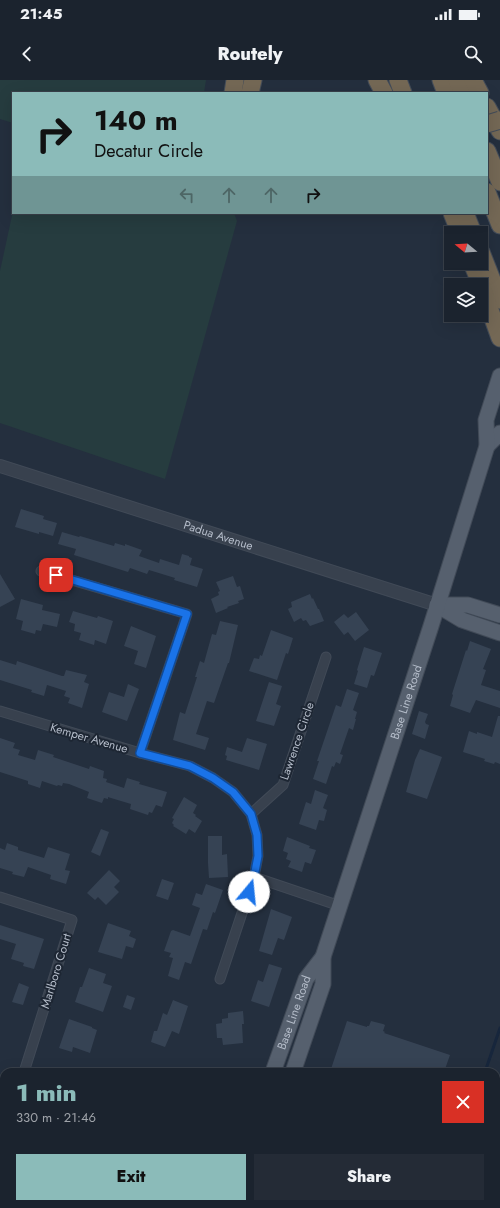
<!DOCTYPE html>
<meta charset="utf-8">
<style>
body{margin:0;font-family:Jost,sans-serif;background:#242b36;color:#f1f3f6;height:100vh;display:flex;flex-direction:column;font-size:15px;white-space:nowrap}
*{box-sizing:border-box;margin:0}
p{font-size:13px;color:#a0a4aa}
.icon{flex:none;width:22px;height:22px;fill:none;stroke:currentColor;stroke-width:2;stroke-linecap:round;stroke-linejoin:round}
.map{position:relative;flex:1;overflow:hidden}
.drawer{position:absolute;left:0px;top:988px;width:500px;height:140px;display:flex;flex-direction:column;background:#1b232e;border-radius:12px 12px 0 0;box-shadow:0 4px 16px #0002,0 0 0 1px #39404a}
.drawer>*{flex:none}
.banner{position:absolute;left:12px;top:12px;width:476px;height:122px;border-radius:0px;box-shadow:0 4px 16px #0002,0 0 0 1px #39404a;background:#8bbbb9;color:#111;overflow:hidden}
.needle{width:26px;rotate:288deg}
.fabs{position:absolute;left:444px;top:146px;display:grid;gap:8px}
.fabs a{display:grid;place-items:center;width:44px;height:44px;border-radius:0px;background:#1b232e;box-shadow:0 4px 16px #0002,0 0 0 1px #39404a;font-size:20px}
.pin{position:absolute;display:grid;place-items:center;width:34px;height:34px;color:#fff;margin:-17px;border-radius:8px;box-shadow:0 2px 6px #0006}
.me{position:absolute;width:44px;margin:-22px;rotate:17deg;stroke-linejoin:round;filter:drop-shadow(0 0 3px #0008)}
.turn{display:flex;align-items:center;gap:14px;height:84px;padding:0 16px;font-size:18px}
.turn .icon{width:52px;height:52px;stroke-width:2.5}
.turn b{display:block;font-size:28px;line-height:34px}
.lanes{display:flex;align-items:center;height:38px;padding:0 16px;background:#0003;justify-content:center;gap:20px;direction:ltr}
.lanes .off{opacity:.35}
.round{display:grid;place-items:center;flex:none;width:42px;height:42px;border-radius:0px;background:#242b36}
.overview{display:flex;align-items:center;justify-content:space-between;height:68px;padding:0 16px}
h1{font-size:24px;font-weight:800;line-height:30px;color:#8bbbb9}
.action{display:flex;gap:8px;margin-top:auto;padding:8px 16px}
.action a{flex:1;height:46px;border-radius:0px;background:#8bbbb9;color:#111;font-size:16px;font-weight:800;line-height:46px;text-align:center}
.action a+a{background:#242b36;color:#f1f3f6}
.status{display:flex;justify-content:space-between;align-items:center;height:28px;padding:0 20px;background:#1b232e;direction:ltr}
.status svg{height:11px;fill:currentColor}
header{display:flex;justify-content:space-between;align-items:center;height:52px;padding:0 16px;background:#1b232e;font-size:18px;font-weight:800}
.map>svg:first-child{display:block}
.green{fill:#263c3f}
.lines{fill:none;stroke-linecap:round;stroke-linejoin:round}
.stream{stroke:#17263c;stroke-width:3}
.building{fill:#364354}
.minor-casing{stroke:#414a57;stroke-width:11}
.tertiary-casing{stroke:#414a57;stroke-width:14}
.primary-casing{stroke:#414a57;stroke-width:17}
.motorway-casing{stroke:#434c59;stroke-width:19}
.minor{stroke:#38414e;stroke-width:9}
.tertiary{stroke:#38414e;stroke-width:12}
.primary{stroke:#56606e;stroke-width:15}
.motorway{stroke:#746855;stroke-width:17}
.motorway-bridge-casing{stroke:#434c59;stroke-width:19;stroke-linecap:butt}
.motorway-bridge{stroke:#746855;stroke-width:17}
.route-casing{stroke:#114b97;stroke-width:10}
.route{stroke:#1a73e8;stroke-width:7}
.labels{text-anchor:middle;dominant-baseline:central;stroke-width:4;stroke-linejoin:round;paint-order:stroke}
.street-label{font-size:12px;fill:#b4bcc9;stroke:#1d2633}
</style>
<div class="status"><b>21:45</b><svg viewBox="0 0 49 12"><path d="M0 12V9h3v3zM5 12V6h3v6zM10 12V3h3v9zM15 12V0h3v12zM26 1h20v11H26zM47 4h2v5h-2z"/></svg></div>
<header><svg class="icon" aria-label="back" viewBox="0 0 24 24"><path d="M15 5l-7 7 7 7"/></svg>Routely<svg class="icon" aria-label="search" viewBox="0 0 24 24"><circle cx="10" cy="10" r="6"/><path d="M15 15l6 6"/></svg></header>
<div class="map">
<svg width="500" height="1128" viewBox="0 0 500 1128">
<rect width="100%" height="100%" fill="#242f3e"/>
<!-- green -->
<g class="green">
<polygon points="0,0 206,0 204,13 13,13 13,43 0,39"/>
<polygon points="13,131 13,133 234,133 237,141 165,399 0,343 0,191"/>
</g>
<g class="lines">
<!-- stream -->
<g class="stream">
<polyline points="485,992 500,948"/>
<polyline points="441,1124 442,1128"/>
</g>
</g>
<!-- building -->
<g class="building">
<polygon points="21,429 44,436 43,439 57,443 53,456 39,452 39,454 15,447"/>
<polygon points="62,452 79,457 80,456 114,466 115,463 125,466 125,464 142,470 139,476 159,483 160,479 179,485 182,474 189,476 189,477 192,478 190,485 203,489 197,507 174,500 175,498 149,490 147,494 130,488 128,492 74,475 76,469 58,464"/>
<polygon points="0,494 15,519 0,527"/>
<polygon points="233,496 237,507 240,506 244,519 238,521 239,523 227,527 228,528 216,533 211,519 219,515 218,512 220,511 216,502"/>
<polygon points="310,514 312,519 313,518 318,529 319,529 324,541 310,546 306,540 303,541 301,538 294,542 288,529 292,527 291,522"/>
<polygon points="21,519 43,525 42,530 60,534 57,547 43,544 41,551 36,550 35,554 21,550 23,541 16,539"/>
<polygon points="73,531 97,538 98,536 113,541 106,564 95,560 94,565 79,560 81,553 74,551 75,544 69,542"/>
<polygon points="356,532 369,550 355,561 348,552 344,555 334,542 344,534 348,538"/>
<polygon points="220,541 238,545 229,583 228,583 214,623 207,621 196,654 209,658 205,670 173,660 180,632 185,634 197,597 195,597 200,581 204,583 212,554 216,555"/>
<polygon points="131,546 156,556 146,588 134,584 138,571 124,566"/>
<polygon points="271,550 293,558 288,574 286,573 277,600 249,591 254,578 259,579 260,575 262,576"/>
<polygon points="470,561 491,569 483,589 486,590 481,605 500,611 500,628 476,620 470,633 450,626 453,615 452,614 466,570 467,571"/>
<polygon points="364,567 382,573 374,596 371,595 367,608 354,604 358,591 357,590"/>
<polygon points="0,580 16,585 17,581 62,596 64,596 66,590 87,595 84,602 89,604 82,628 68,623 70,618 64,616 66,611 47,605 44,616 31,612 32,610 0,600"/>
<polygon points="269,602 282,606 276,624 281,626 274,646 256,641"/>
<polygon points="128,604 139,609 127,641 102,632 109,612 124,617"/>
<polygon points="347,609 359,613 353,630 357,632 355,639 356,639 353,650 349,648 340,674 343,675 340,684 336,682 334,687 332,686 326,704 313,699 319,681 317,681 336,625 341,627"/>
<polygon points="419,631 428,634 425,642 426,644 429,645 425,659 412,654"/>
<polygon points="498,636 500,636 500,684 495,682 494,684 484,681 485,679 463,672 469,651 477,654 477,652 492,657"/>
<polygon points="0,658 15,663 13,668 20,670 18,675 35,680 38,670 54,675 53,677 89,689 90,686 104,691 103,698 107,699 106,702 124,708 127,698 140,702 139,704 167,712 162,727 156,725 152,733 149,732 148,735 130,729 131,724 111,718 108,717 108,719 104,718 102,723 87,718 89,712 69,704 63,703 62,706 58,705 57,706 42,701 40,708 28,704 28,701 0,692"/>
<polygon points="247,658 267,664 259,690 226,680 227,676 225,675 227,667 242,672"/>
<polygon points="420,669 442,677 427,719 406,712 415,680"/>
<polygon points="315,710 328,715 323,728 327,730 324,741 319,740 316,750 299,744 306,722 311,724"/>
<polygon points="184,717 197,725 193,733 196,735 195,736 202,741 195,753 189,749 186,754 173,746 174,745 172,743 174,739 172,738"/>
<polygon points="101,749 109,752 100,776 91,772"/>
<polygon points="208,756 222,756 222,775 227,774 228,797 209,798 208,783"/>
<polygon points="287,757 310,766 309,768 316,770 311,784 305,782 302,792 288,787 291,781 286,779 288,773 283,771"/>
<polygon points="7,763 18,767 18,770 44,778 48,767 70,774 65,790 70,791 66,804 50,799 51,795 28,787 24,797 12,794 13,792 0,788 0,768 5,770"/>
<polygon points="109,790 120,801 114,807 119,812 106,825 98,817 95,820 87,813"/>
<polygon points="162,799 174,803 168,820 156,816"/>
<polygon points="206,804 223,810 215,833 213,832 207,850 203,849 191,884 185,882 179,900 168,896 173,878 169,877 171,873 164,871 171,851 173,850 190,856 200,828 192,825 196,813 202,815"/>
<polygon points="271,829 292,837 284,860 278,858 272,875 259,871"/>
<polygon points="108,843 131,851 129,856 136,859 133,868 126,866 122,879 98,872"/>
<polygon points="0,845 44,859 34,889 23,886 24,883 11,879 16,864 0,859"/>
<polygon points="269,884 282,888 269,927 251,921 258,900 263,902"/>
<polygon points="89,888 106,894 103,903 112,906 103,932 75,922 80,907 82,907"/>
<polygon points="19,903 29,907 23,925 12,922"/>
<polygon points="127,915 135,918 131,930 123,927"/>
<polygon points="173,920 188,926 179,954 172,951 165,967 151,962 154,951 157,951 163,933 167,935"/>
<polygon points="243,931 244,944 242,944 243,963 223,965 222,958 217,958 216,944 222,943 222,939 228,938 228,933"/>
<polygon points="69,939 92,947 92,948 97,950 90,973 73,967 72,972 59,968"/>
<polygon points="347,941 367,947 367,946 369,946 371,941 383,944 385,945 383,951 385,952 384,953 450,975 444,992 330,992"/>
</g>
<g class="lines">
<defs>
<g id="minor">
<polyline points="41,491 187,534 140,673"/>
<polyline points="0,631 140,673 190,686 213,698 233,712 251,734 257,755 258,776 254,797 220,899"/>
<polyline points="251,734 283,705 326,577"/>
<polyline points="254,797 340,826"/>
<polyline points="0,817 72,840 24,992"/>
</g>
<g id="tertiary">
<path id="s1" d="M0 386 437 525"/>
<polyline points="0,1029 4,1031"/>
<polyline points="326,1124 332,1128"/>
</g>
<g id="primary">
<polyline points="487,366 500,353"/>
<polyline points="437,525 462,540 500,553"/>
<polyline points="438,525 468,525 500,535"/>
<path id="s2" d="M273 992 306 899 323 877"/>
<path id="s3" d="M293 992 323 904V877L431 546 487 366 486 340 500 296"/>
<polyline points="238,1128 240,1124"/>
</g>
<g id="motorway">
<polyline points="377,0 384,13"/>
<polyline points="398,0 403,13"/>
<polyline points="441,0 446,13"/>
<polyline points="457,0 463,13"/>
<polyline points="473,0 480,13"/>
<polyline points="233,13 235,0"/>
<polyline points="250,13 253,0"/>
<polyline points="487,27 500,51"/>
<polyline points="487,71 500,102"/>
<polyline points="487,112 500,145"/>
<polyline points="452,133 460,153"/>
<polyline points="465,133 473,153"/>
<polyline points="481,172 500,220"/>
<polyline points="472,183 481,205"/>
<polyline points="481,205 500,258"/>
<polyline points="496,1104 500,1089"/>
<polyline points="490,1128 491,1124"/>
</g>
</defs>
<!-- minor casing -->
<use href="#minor" class="minor-casing"/>
<!-- tertiary casing -->
<use href="#tertiary" class="tertiary-casing"/>
<!-- primary casing -->
<use href="#primary" class="primary-casing"/>
<!-- motorway casing -->
<use href="#motorway" class="motorway-casing"/>
<!-- minor -->
<use href="#minor" class="minor"/>
<!-- tertiary -->
<use href="#tertiary" class="tertiary"/>
<!-- primary -->
<use href="#primary" class="primary"/>
<!-- motorway -->
<use href="#motorway" class="motorway"/>
<defs>
<polyline id="motorway-bridge" points="487,44 500,40"/>
</defs>
<!-- motorway-bridge casing -->
<use href="#motorway-bridge" class="motorway-bridge-casing"/>
<!-- motorway-bridge -->
<use href="#motorway-bridge" class="motorway-bridge"/>
</g>
<g class="lines">
<defs>
<polyline id="route" points="56,495 187,534 140,673 190,686 213,698 233,712 251,734 257,755 258,776 254,797 249,812"/>
</defs>
<!-- route casing -->
<use href="#route" class="route-casing"/>
<!-- route -->
<use href="#route" class="route"/>
</g>
<g class="labels">
<!-- street labels -->
<g class="street-label">
<text stroke="none"><textPath href="#s1" startOffset="229">Padua Avenue</textPath></text>
<text stroke="none"><textPath href="#s3" startOffset="388">Base Line Road</textPath></text>
<text transform="translate(89 658) rotate(16)">Kemper Avenue</text>
<text transform="translate(297 661) rotate(-71)">Lawrence Circle</text>
<text transform="translate(56 891) rotate(-73)">Marlboro Court</text>
<text stroke="none"><textPath href="#s2" startOffset="63">Base Line Road</textPath></text>
</g>
</g>
</svg>
<div class="fabs">
<a><svg class="needle" viewBox="-14 -14 28 28"><path d="M0-13l5 13h-10z" fill="#e53935"/><path d="M0 13l5-13h-10z" fill="#a0a4aa"/></svg></a>
<a><svg class="icon" aria-label="layers" viewBox="0 0 24 24"><path d="M12 4l9 5-9 5-9-5zM3 14l9 5 9-5"/></svg></a>
</div>
<div class="pin" style="left:56px;top:495px;background:#d93025"><svg class="icon" aria-label="arrive" viewBox="0 0 24 24"><path d="M6 21V4h12l-3 4 3 4H6"/></svg></div>
<svg class="me" style="left:249px;top:812px" viewBox="-20 -20 40 40"><circle r="19" fill="#fff"/><path d="M0-13L10 11 0 6-10 11z" fill="#1a73e8"/></svg>
<div class="banner">
<div class="turn"><svg class="icon" aria-label="right" viewBox="0 0 24 24"><path d="M7 20v-9h11M14 6l5 5-5 5"/></svg><div><b>140 m</b>Decatur Circle</div></div>
<div class="lanes"><svg class="icon off" aria-label="left" viewBox="0 0 24 24"><path d="M17 20v-9H6M10 6l-5 5 5 5"/></svg><svg class="icon off" aria-label="ahead" viewBox="0 0 24 24"><path d="M12 20V5M6 11l6-6 6 6"/></svg><svg class="icon off" aria-label="ahead" viewBox="0 0 24 24"><path d="M12 20V5M6 11l6-6 6 6"/></svg><svg class="icon" aria-label="right" viewBox="0 0 24 24"><path d="M7 20v-9h11M14 6l5 5-5 5"/></svg></div>
</div>
<section class="drawer">
<div class="overview"><div><h1>1 min</h1><p>330 m · 21:46</p></div><a class="round" style="background:#d93025;color:#fff"><svg class="icon" aria-label="close" viewBox="0 0 24 24"><path d="M6 6l12 12M18 6L6 18"/></svg></a></div>
<div class="action"><a>Exit</a><a>Share</a></div>
</section>
</div>
